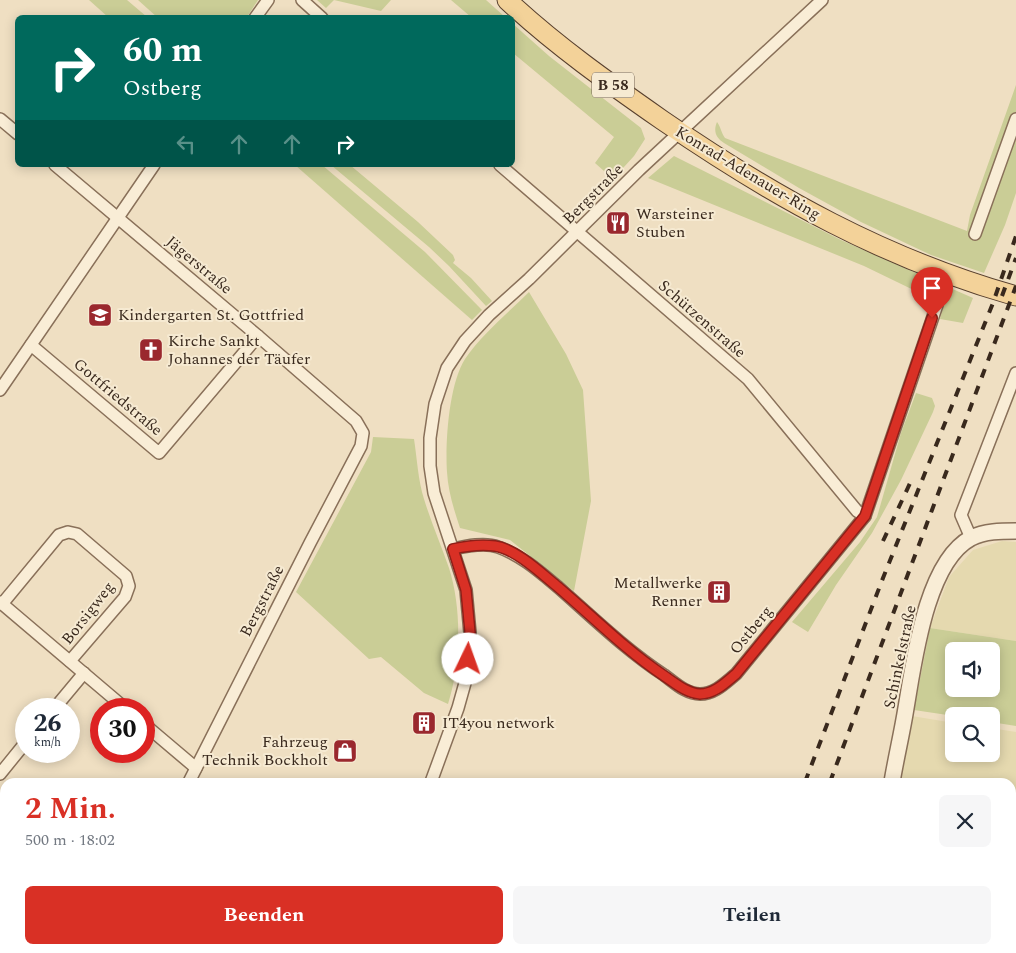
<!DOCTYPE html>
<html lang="de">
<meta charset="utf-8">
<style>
body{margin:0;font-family:Spectral,serif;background:#f6f6f7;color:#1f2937;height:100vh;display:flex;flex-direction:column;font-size:19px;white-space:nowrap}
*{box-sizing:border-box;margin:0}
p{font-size:16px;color:#747a83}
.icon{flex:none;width:28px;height:28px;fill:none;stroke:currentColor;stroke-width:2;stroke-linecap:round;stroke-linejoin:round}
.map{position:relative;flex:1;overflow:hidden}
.panel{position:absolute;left:0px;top:778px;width:1016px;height:176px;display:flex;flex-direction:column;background:#fff;border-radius:15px 15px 0 0;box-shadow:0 2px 12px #0003}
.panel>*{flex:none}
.top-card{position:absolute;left:15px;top:15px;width:500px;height:152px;border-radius:8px;box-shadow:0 2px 12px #0003;background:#00695c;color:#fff;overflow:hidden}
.buttons{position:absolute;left:945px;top:642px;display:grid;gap:10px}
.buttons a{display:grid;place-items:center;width:55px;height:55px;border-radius:8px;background:#fff;box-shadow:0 2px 12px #0003;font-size:25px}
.speed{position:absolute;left:15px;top:698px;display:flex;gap:10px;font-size:25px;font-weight:700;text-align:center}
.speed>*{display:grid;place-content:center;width:65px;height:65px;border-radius:50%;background:#fff;box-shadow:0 2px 12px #0003;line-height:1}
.speed small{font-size:12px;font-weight:400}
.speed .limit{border:8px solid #d22;background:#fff;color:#111}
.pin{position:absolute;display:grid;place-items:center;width:42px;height:42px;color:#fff;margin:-51px -21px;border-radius:50% 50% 50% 0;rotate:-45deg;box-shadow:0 0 5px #0007}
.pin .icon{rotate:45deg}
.me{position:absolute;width:55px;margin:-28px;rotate:3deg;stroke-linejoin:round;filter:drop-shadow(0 0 4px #0008)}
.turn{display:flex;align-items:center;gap:18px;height:105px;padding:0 25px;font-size:22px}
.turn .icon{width:65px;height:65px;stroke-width:2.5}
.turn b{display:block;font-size:35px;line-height:42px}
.lanes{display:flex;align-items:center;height:48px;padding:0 25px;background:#0003;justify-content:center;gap:25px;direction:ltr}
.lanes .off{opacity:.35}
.round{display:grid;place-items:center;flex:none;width:52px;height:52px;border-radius:8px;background:#f6f6f7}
.summary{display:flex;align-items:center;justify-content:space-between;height:85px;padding:0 25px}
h1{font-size:30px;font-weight:700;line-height:38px;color:#d93025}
.action{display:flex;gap:10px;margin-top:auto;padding:10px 25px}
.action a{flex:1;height:58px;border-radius:8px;background:#d93025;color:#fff;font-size:20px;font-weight:700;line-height:58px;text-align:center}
.action a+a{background:#f6f6f7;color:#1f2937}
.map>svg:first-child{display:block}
.farmland{fill:#e5d9af}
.green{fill:#cacd96;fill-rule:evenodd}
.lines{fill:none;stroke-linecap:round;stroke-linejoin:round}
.minor-casing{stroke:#897059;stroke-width:14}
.tertiary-casing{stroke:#897059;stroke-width:18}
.primary-casing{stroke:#573f2d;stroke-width:21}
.minor{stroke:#f9edd6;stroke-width:11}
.tertiary{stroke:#f9edd6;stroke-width:15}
.primary{stroke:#f3d299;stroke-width:19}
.rail{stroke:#39291d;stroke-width:4;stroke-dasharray:9 9;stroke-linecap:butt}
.route-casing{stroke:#8d1f18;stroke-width:12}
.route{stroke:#d93025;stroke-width:9}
.labels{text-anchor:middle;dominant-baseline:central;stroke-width:4;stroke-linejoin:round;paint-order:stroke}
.shield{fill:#f6ead2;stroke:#726353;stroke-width:1}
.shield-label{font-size:15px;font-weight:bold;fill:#39291d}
.street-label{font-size:16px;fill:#39291d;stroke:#f6ead2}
.poi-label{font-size:16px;fill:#39291d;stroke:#f6ead2;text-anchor:start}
</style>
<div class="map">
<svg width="1016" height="953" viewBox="0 0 1016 953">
<rect width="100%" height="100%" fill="#efdfc2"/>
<!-- farmland -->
<g class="farmland">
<polygon points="1002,541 1016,542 1016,641 930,628 949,577 973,550"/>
<polygon points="912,716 954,723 954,754 991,754 991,728 1016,732 1016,818 1011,818 1011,782 899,782"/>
</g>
<!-- green -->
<g class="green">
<polygon points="89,0 127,0 147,17 108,17"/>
<polygon points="138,0 258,0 247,17 158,18"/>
<polygon points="317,0 391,0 381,11 334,0 326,8"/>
<polygon points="451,0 486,0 505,17 471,17"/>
<polygon points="513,24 549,56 641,128 645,139 634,156 613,179 595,163 614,137 513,53"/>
<path d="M1016 85V193L1005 225 984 273 931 255 861 222 799 188 724 143C716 138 713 131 717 122 721 127 721 133 725 138L967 231 970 215Z"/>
<polygon points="674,156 841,240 973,298 963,323 940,319 943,308 928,297 864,266 648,178"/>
<polygon points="295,165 322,165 425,252 482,310 472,320"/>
<polygon points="331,165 350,165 418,222 453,255 455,260 453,263 471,278 492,301 486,306 449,266 429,247"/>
<path d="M529 292 566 354 583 390 591 501 574 591 510 540 460 528C454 510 448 491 447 472 445 442 449 384 465 359 482 334 508 313 529 292Z"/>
<polygon points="916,393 932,398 935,406 933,412 901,480 872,533 836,585 808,632 792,622 860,542 877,517 901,433"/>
<path d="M373 437 414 439C417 458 418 480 424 499 431 522 441 545 449 568 462 609 461 663 448 704L424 693 381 657 369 659 296 592 371 452Z"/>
<path d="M930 628 1016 641V726L991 722V716H954L914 710ZM954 651H991V689H954Z"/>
</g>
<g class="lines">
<defs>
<g id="minor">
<polyline points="302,0 322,18"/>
<polyline points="255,18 268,0"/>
<polyline points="0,119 18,134"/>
<polyline points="55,165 258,336 356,421 363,433 361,446 310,543 189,782"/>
<polyline points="500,165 748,379 857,511 865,516"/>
<polyline points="975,234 1016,119"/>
<polyline points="31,345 159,453 258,336"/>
<polyline points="0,390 154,165"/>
<polyline points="971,538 961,515 1016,373"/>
<path d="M453 549C466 546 485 542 498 547 521 555 540 572 558 587 592 617 626 650 664 675 675 683 686 694 700 694 715 694 726 682 736 674L865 516 937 305"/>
<polyline points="0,602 126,709"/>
<polyline points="2,604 59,535 68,532 77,534 126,576 129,586 125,597 70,661"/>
<polyline points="54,709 84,673"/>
<polyline points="144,724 196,768"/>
<polyline points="0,774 26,742"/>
<polyline points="431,782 458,708 465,683 470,633 466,590 434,493 430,466 430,438 435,404 447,368 465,341 489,315 529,279 639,170 822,0"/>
<polyline points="0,861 5,865"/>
<polyline points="104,949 108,953"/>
<polyline points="368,953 369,949"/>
</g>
<g id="tertiary">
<path d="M892 782C896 758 902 733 906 708 914 662 926 562 971 538 985 531 1001 531 1016 531"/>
<polyline points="859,953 859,949"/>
</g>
<path id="primary" d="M507 0C555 45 609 83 662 120 774 197 885 259 1016 296"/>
</defs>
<!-- minor casing -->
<use href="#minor" class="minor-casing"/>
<!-- tertiary casing -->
<use href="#tertiary" class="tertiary-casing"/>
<!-- primary casing -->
<use href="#primary" class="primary-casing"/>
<!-- minor -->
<use href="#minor" class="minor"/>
<!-- tertiary -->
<use href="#tertiary" class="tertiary"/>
<!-- primary -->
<use href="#primary" class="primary"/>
<!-- rail -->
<g class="rail">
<polyline points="1002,296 1016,258"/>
<polyline points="883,541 912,479"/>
<polyline points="805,782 883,578 993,303 1016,236"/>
<polyline points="830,782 1016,286"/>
<polyline points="742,953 743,949"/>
<polyline points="766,953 767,949"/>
</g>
</g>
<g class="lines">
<defs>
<path id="route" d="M468 659 470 632 466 590 453 549C466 546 481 544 495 546 516 549 542 574 558 587 593 617 626 650 663 675 675 683 686 693 700 694 715 694 726 682 736 674L865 516 932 318"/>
</defs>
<!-- route casing -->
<use href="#route" class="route-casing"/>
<!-- route -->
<use href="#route" class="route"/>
</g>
<!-- icons -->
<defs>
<symbol id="restaurant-square" viewBox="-11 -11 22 22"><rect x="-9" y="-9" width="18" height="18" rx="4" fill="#9a282e" stroke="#f6ead2"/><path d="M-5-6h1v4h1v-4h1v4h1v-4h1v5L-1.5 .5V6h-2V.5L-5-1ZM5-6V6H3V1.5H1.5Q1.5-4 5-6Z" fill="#fff"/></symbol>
<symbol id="school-square" viewBox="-11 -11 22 22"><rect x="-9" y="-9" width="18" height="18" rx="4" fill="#9a282e" stroke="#f6ead2"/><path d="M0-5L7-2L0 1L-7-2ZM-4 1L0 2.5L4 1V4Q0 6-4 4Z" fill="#fff"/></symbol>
<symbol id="church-square" viewBox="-11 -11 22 22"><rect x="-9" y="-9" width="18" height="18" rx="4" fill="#9a282e" stroke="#f6ead2"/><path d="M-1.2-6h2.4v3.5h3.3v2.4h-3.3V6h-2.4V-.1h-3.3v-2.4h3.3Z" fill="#fff"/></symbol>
<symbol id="building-square" viewBox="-11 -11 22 22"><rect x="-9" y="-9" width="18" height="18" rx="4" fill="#9a282e" stroke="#f6ead2"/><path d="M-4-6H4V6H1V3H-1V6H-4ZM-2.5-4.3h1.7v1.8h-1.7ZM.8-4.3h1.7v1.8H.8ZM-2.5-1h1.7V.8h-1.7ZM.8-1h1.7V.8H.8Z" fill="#fff"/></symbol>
<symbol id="shop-square" viewBox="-11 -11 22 22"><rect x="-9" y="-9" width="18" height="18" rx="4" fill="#9a282e" stroke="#f6ead2"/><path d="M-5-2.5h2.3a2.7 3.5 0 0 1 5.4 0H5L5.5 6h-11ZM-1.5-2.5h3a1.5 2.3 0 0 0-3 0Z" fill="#fff"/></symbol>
</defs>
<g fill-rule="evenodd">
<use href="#restaurant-square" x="604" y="209" width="28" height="28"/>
<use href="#school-square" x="86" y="301" width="28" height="28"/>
<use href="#church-square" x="137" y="336" width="28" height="28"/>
<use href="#building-square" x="705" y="578" width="28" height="28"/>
<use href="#building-square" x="410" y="709" width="28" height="28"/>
<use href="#shop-square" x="331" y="737" width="28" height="28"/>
</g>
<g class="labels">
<!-- shield labels -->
<rect class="shield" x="592" y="72.5" width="42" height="25" rx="4"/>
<g class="shield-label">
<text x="613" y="85">B 58</text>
</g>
<!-- street labels -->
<g class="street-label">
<text transform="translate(748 173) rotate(31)">Konrad-Adenauer-Ring</text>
<text transform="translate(593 194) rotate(-45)">Bergstraße</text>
<text transform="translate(199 265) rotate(40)">Jägerstraße</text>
<text transform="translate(702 319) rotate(41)">Schützenstraße</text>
<text transform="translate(118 397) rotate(40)">Gottfriedstraße</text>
<text transform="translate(262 601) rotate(-63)">Bergstraße</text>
<text transform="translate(88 613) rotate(-52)">Borsigweg</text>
<text transform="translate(751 630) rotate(-51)">Ostberg</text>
<text transform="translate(900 657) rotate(-78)">Schinkelstraße</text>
</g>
<!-- poi labels -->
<g class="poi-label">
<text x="636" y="214">Warsteiner<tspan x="636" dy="18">Stuben</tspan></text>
<text x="118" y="315">Kindergarten St. Gottfried</text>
<text x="168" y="341">Kirche Sankt<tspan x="168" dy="18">Johannes der Täufer</tspan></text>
<text x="702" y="583" text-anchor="end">Metallwerke<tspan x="702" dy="18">Renner</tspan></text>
<text x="442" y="723">IT4you network</text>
<text x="328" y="742" text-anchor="end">Fahrzeug<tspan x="328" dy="18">Technik Bockholt</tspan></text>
</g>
</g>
</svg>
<div class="buttons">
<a><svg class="icon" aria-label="sound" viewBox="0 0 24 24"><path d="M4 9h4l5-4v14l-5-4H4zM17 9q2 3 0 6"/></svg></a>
<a><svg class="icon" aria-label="search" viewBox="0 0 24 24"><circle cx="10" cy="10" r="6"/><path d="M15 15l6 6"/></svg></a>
</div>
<div class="speed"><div>26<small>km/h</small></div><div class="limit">30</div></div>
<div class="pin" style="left:932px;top:318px;background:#d93025"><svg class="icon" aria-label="arrive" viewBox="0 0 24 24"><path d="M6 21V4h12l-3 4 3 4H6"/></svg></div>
<svg class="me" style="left:468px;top:659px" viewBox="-20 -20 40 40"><circle r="19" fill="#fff"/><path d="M0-13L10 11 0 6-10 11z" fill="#d93025"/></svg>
<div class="top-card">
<div class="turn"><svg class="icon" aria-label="right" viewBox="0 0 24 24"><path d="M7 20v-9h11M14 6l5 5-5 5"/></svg><div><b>60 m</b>Ostberg</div></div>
<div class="lanes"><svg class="icon off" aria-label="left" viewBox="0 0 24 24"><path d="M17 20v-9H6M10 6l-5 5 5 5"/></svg><svg class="icon off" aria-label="ahead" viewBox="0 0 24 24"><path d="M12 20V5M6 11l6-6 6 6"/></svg><svg class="icon off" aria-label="ahead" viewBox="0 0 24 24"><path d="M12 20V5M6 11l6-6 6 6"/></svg><svg class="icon" aria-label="right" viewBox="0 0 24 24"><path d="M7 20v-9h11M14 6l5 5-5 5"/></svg></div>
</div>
<section class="panel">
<div class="summary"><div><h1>2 Min.</h1><p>500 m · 18:02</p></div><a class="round"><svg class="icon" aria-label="close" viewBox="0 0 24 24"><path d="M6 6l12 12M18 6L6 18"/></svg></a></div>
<div class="action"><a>Beenden</a><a>Teilen</a></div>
</section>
</div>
